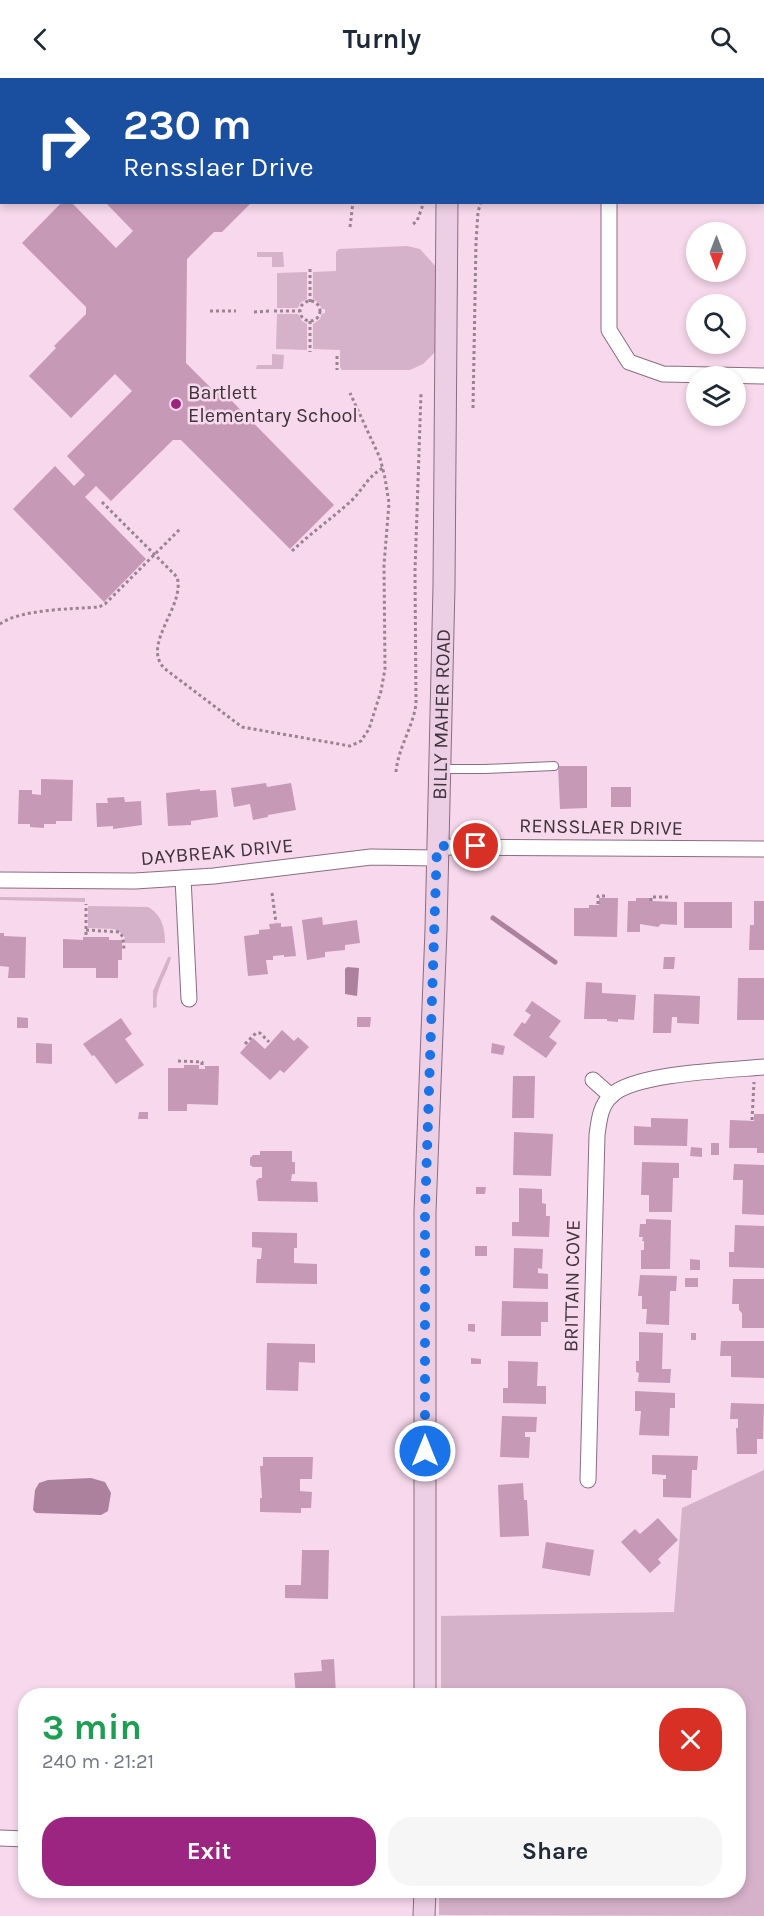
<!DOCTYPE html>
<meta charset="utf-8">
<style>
body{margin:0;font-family:Karla,sans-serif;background:#f6f6f7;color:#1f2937;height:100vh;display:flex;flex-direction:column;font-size:22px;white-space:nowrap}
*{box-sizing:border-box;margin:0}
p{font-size:20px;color:#747a83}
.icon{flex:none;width:33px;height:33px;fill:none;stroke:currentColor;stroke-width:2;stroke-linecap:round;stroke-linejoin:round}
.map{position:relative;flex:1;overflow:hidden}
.panel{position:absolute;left:18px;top:1610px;width:728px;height:210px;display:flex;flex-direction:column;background:#fff;border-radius:24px;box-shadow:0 3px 9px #0003}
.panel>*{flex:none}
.hud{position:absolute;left:0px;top:0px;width:765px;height:126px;box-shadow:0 3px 9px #0003;background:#1a4fa0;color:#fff;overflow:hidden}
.needle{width:39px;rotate:180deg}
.controls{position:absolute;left:686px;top:144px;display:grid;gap:12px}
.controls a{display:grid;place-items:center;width:60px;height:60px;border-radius:50%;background:#fff;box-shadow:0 3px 9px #0003;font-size:30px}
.pin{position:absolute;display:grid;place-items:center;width:51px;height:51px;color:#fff;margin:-26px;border:3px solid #fff;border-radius:50%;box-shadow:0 2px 6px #0007}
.me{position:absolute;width:66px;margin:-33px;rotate:0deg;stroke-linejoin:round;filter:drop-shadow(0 0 4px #0008)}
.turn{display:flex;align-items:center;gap:21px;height:126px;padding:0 24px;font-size:27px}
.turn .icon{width:78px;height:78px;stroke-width:2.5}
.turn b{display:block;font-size:42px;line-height:51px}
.round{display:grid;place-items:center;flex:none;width:63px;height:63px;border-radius:24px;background:#f6f6f7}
.summary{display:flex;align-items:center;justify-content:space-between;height:102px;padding:0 24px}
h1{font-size:36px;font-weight:700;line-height:45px;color:#1e9e55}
.cta{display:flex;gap:12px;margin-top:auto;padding:12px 24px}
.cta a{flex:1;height:69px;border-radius:24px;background:#9b2580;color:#fff;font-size:24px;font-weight:700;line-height:69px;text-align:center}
.cta a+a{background:#f6f6f7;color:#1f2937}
header{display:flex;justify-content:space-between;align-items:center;height:78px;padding:0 24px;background:#fff;font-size:27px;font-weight:700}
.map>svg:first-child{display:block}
.green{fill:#d6b2ca}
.water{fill:#ac819e}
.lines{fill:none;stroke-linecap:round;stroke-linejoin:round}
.stream{stroke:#ac819e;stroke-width:5}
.building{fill:#c699b7}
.service-casing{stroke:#896e80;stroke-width:10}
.minor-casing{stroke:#896e80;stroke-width:17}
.secondary-casing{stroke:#896e80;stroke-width:23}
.path{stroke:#998391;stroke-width:3;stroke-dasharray:3 3;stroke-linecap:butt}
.service{stroke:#fff;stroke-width:8}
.minor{stroke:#fff;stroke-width:15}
.secondary{stroke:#eccfe4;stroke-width:21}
.route{stroke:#1a73e8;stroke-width:10;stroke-dasharray:0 18}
.poi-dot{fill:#9b2580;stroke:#f7d8ec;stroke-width:2}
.labels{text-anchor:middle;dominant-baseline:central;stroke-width:5;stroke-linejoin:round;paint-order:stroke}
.poi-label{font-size:20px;fill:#3f333b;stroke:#f7d8ec;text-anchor:start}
.street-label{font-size:20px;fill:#3f333b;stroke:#f7d8ec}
</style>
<header><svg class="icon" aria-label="back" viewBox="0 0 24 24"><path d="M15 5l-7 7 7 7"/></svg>Turnly<svg class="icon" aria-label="search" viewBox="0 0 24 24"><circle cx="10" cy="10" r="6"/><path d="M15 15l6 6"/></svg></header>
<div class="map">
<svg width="764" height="1838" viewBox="0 0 764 1838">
<rect width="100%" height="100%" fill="#f7d8ec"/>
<!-- green -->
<g class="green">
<polygon points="129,0 228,0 131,2"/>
<polygon points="407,168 420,171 437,190 436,273 423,286 410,292 342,292 340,289 340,272 313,271 313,246 320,241 322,236 325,235 325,231 322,231 319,225 313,221 313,194 336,193 336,174 339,171"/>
<polygon points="257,174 283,174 284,189 272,189 272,179 257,179"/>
<polygon points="307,194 307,221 300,225 298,230 277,230 277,195"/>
<polygon points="277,236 298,236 302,243 307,246 307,272 276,271"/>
<polygon points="272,276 284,277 283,291 256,291 257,287 272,287"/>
<polygon points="0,819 85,820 85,824 0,822"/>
<path d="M88 828 148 829C162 837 165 850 165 865H125L124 857 114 851 88 850Z"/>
<path d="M168 879H171C167 897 154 911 157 929L153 930V913Z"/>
<polygon points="764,1392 764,1838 439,1837 439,1812 738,1812 738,1617 441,1617 441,1538 674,1534 682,1430"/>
</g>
<!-- water -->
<g class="water">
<polygon points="347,889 359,890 357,918 345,916 345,891"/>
<polygon points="91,1400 105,1404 111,1415 108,1433 101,1437 36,1435 33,1432 35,1412 39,1405 48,1402"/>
</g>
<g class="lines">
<!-- stream -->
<polyline class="stream" points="493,840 555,884"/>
</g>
<!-- building -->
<g class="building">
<polygon points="62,124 71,124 116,170 133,153 105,124 252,124 222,154 214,154 187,181 186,285 213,312 221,312 334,427 290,471 181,362 173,362 111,423 96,408 85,419 146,481 104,524 13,431 55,388 74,408 85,397 67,378 132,313 115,296 71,340 29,298 56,270 54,268 86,236 86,229 22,165"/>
<polygon points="558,688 587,688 587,730 560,731"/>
<polygon points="41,701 73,702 72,743 56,743 56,746 44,746 44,750 30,749 30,746 18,746 19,712 32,712 32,716 41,717"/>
<polygon points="266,705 267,709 291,705 296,732 268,737 268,739 253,742 250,726 234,729 231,710"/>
<rect x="611" y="709" width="20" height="20"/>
<polygon points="200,711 200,713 216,712 218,739 191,743 191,747 168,748 166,715"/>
<polygon points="124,719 125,724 141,723 142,747 113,751 113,748 97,749 96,725 108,725 107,720"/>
<polygon points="599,820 618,820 617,859 574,858 574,830 589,830 589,827 599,827"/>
<polygon points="636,820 650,820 650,823 677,824 677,847 661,846 658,849 640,846 640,854 627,854 628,823 636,823"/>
<polygon points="754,823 764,823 764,872 749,872 750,847 754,847"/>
<rect x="684" y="824" width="48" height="26"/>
<polygon points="322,839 323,847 357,842 360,865 345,867 345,872 325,874 325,879 307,882 302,842"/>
<polygon points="281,845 281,849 292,848 296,878 284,879 284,877 273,878 273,882 266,882 268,896 248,898 244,858 259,856 259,852 270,851 269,846"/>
<polygon points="0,855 4,855 4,858 26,859 25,900 8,900 9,889 0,888"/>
<polygon points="83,859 109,859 109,862 122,862 122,882 118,882 118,900 96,900 96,890 63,890 63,861 83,862"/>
<polygon points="664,879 675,879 674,891 663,891"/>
<polygon points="738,900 764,900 764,942 737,942"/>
<polygon points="586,904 602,905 602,915 636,917 634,942 618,941 618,944 607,943 607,941 584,941"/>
<polygon points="654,916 700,918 699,946 677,945 677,939 672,939 671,955 653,955"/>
<polygon points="532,923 561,943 549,959 557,965 546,980 513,957 522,944 525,946 531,937 525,933"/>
<polygon points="17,939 28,940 28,950 17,950"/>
<polygon points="357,939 371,939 370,949 357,949"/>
<polygon points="121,940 132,956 125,961 144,987 116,1006 94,977 92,978 83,966"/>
<polygon points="282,952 294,963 298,959 309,969 284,995 280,992 270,1002 240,975 253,960 265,971"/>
<polygon points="36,965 52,966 52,986 36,985"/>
<polygon points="492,965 505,968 503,977 491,975"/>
<polygon points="184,987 199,987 199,991 205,991 205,988 219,988 218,1027 187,1026 187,1033 168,1033 168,990 184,990"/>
<polygon points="513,998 535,998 534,1040 512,1040"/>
<polygon points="139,1034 148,1034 148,1041 138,1041"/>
<polygon points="754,1036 764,1036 764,1075 757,1075 757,1070 729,1070 730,1042 754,1043"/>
<polygon points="651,1040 688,1041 687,1068 634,1067 634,1048 651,1049"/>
<polygon points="514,1054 553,1056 551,1098 513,1097"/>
<rect x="711" y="1065" width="8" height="12"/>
<polygon points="691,1069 702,1070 702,1079 690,1078"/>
<polygon points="260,1073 292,1073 292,1084 295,1084 295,1096 292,1096 291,1103 317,1104 318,1124 258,1123 256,1103 259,1100 262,1100 262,1089 253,1089 250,1087 250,1080 253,1077 260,1077"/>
<polygon points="642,1084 679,1085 679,1100 673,1100 672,1134 649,1134 649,1117 641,1117"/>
<polygon points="734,1086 764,1087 764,1137 742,1136 743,1102 733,1102"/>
<polygon points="476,1109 486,1109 485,1116 476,1116"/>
<polygon points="519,1110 542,1111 542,1125 546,1126 546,1138 550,1138 549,1159 512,1158 512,1144 519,1144"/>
<polygon points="646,1141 671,1142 670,1191 641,1191 641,1172 644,1172 644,1163 642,1163 643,1159 639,1159 640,1146 646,1146"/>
<polygon points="735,1147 764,1148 764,1190 729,1189 729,1174 734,1174"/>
<polygon points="252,1154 297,1155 297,1170 294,1170 294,1185 317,1186 317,1206 256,1205 257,1181 261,1181 262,1170 252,1169"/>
<rect x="475" y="1168" width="12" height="10"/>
<polygon points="514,1170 543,1171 542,1191 538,1190 538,1195 548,1196 548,1211 513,1210"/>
<polygon points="690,1181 700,1182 700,1192 690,1192"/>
<polygon points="640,1197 677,1198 676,1213 670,1213 669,1247 646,1246 647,1231 642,1231 642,1218 638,1218"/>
<rect x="685" y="1200" width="13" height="9"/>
<polygon points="733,1201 764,1201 764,1250 742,1250 742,1235 739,1232 739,1226 732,1226"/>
<polygon points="502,1223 548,1224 548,1244 541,1244 541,1258 501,1258"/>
<polygon points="468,1246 475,1246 475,1254 468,1253"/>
<polygon points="639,1254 663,1255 662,1291 671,1291 670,1305 638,1304 639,1295 636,1294 636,1283 639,1283"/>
<rect x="691" y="1255" width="5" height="7"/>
<polygon points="721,1263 764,1263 764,1300 731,1299 731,1278 720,1278"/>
<polygon points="267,1265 315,1266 315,1285 299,1284 298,1313 266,1312"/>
<polygon points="471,1280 481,1281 481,1286 471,1286"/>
<polygon points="508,1283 538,1284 537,1308 546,1308 546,1326 503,1325 503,1310 508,1310"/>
<polygon points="635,1313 675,1315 675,1330 670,1330 669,1358 639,1357 641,1333 635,1333"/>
<polygon points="731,1325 764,1326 763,1361 757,1361 757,1376 737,1376 736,1350 738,1350 738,1341 730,1341"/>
<polygon points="502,1338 537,1339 536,1354 525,1354 525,1359 530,1359 529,1380 500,1379"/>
<polygon points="652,1377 698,1378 697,1392 692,1392 691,1420 663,1419 663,1401 666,1401 666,1397 652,1396"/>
<polygon points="263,1379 313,1379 312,1401 300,1401 300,1413 312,1414 311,1430 301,1430 301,1435 260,1434 260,1420 262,1420 260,1388 263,1388"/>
<polygon points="523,1405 524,1422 527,1422 529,1458 500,1459 498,1407"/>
<polygon points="658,1440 678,1462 658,1481 661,1485 650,1495 621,1464 635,1451 640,1456"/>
<polygon points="546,1464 594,1472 590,1498 542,1490"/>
<polygon points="302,1472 329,1472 328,1521 285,1520 285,1507 301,1507"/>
<polygon points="334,1581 336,1617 296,1617 294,1595 322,1593 321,1582"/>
</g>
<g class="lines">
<defs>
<polyline id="service" points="442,691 484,691 554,688"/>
<g id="minor">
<polyline points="112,0 113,2"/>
<polyline points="244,2 245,0"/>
<polyline points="611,2 611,0"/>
<polyline points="609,124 609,252 629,284 663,296 764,298"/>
<polyline points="437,769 764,771"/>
<polyline points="183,800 189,921"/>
<polyline points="0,802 135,803 214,798 371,779 437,780"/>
<polyline points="593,1002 611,1018"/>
<path d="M588 1402 597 1057C599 1043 600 1028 611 1018 633 995 730 992 764 989"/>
<polyline points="0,1760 26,1761"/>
</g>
<g id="secondary">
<polyline points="450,2 450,0"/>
<path id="s1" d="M425 1617V1134L436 852 444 508 447 124"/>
<polyline points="424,1838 425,1812"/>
</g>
</defs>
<!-- service casing -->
<use href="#service" class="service-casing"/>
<!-- minor casing -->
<use href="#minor" class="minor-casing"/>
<!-- secondary casing -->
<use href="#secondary" class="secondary-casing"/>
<!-- path -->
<g class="path">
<polyline points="26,0 28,2"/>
<polyline points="317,0 319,2"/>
<polyline points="64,2 66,0"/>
<polyline points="413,146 417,143 424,124"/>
<polyline points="350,149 353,124"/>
<polyline points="310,191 310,224"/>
<circle cx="310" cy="233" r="10"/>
<polyline points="210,233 236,233"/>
<polyline points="274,233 300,233"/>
<polyline points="254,234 271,233"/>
<polyline points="310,243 310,274"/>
<polyline points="337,278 337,292"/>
<polyline points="473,330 476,164 478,134 481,124"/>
<path d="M102 424 177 499C186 528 140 567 165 591L242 649 350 668 361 663 369 651 381 613 385 591 384 487 389 425 385 400 380 380 350 315"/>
<path d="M292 473C311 455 331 441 350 424 362 413 368 398 383 390"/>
<path d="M0 546C20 531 73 531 99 529L105 526 180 451"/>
<path d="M396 694C398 670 413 649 416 626L415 493 421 315"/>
<polyline points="272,815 276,845"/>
<polyline points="651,823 651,819 669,819"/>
<polyline points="598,826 598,818 608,818"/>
<polyline points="86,852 119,854 123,859 124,872"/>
<polyline points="86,857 86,826"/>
<polyline points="245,966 256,955 260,955 269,964"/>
<polyline points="178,983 202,984 202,990"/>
<polyline points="752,1042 754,1004"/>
</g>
<!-- service -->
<use href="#service" class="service"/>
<!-- minor -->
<use href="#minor" class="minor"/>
<!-- secondary -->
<use href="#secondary" class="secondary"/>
</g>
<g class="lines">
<!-- route -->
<polyline class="route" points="425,1373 425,1134 437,768 476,768"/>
</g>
<!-- markers -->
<circle class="poi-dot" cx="176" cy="326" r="6"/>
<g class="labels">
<!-- poi labels -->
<g class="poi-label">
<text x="188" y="314">Bartlett<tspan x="188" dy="23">Elementary School</tspan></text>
</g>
<!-- street labels -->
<g class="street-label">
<text stroke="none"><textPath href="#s1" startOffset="981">BILLY MAHER ROAD</textPath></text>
<text transform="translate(601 749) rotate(1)">RENSSLAER DRIVE</text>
<text transform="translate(217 774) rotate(-5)">DAYBREAK DRIVE</text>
<text transform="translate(572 1208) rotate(-89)">BRITTAIN COVE</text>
</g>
</g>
</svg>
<div class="controls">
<a><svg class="needle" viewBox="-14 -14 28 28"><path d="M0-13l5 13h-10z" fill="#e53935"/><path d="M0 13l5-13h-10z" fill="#747a83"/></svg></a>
<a><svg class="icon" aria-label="search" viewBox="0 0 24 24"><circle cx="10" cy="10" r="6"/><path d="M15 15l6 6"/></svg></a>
<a><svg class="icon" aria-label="layers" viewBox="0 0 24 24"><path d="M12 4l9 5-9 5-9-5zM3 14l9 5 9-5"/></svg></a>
</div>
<div class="pin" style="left:476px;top:768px;background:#d93025"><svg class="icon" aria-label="arrive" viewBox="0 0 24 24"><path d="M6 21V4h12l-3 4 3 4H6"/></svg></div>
<svg class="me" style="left:425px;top:1373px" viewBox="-20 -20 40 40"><circle r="17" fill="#1a73e8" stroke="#fff" stroke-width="3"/><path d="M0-11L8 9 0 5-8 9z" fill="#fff"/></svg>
<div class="hud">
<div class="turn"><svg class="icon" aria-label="right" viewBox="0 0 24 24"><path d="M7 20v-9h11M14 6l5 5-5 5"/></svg><div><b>230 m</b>Rensslaer Drive</div></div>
</div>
<section class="panel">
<div class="summary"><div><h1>3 min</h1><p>240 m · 21:21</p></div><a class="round" style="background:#d93025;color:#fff"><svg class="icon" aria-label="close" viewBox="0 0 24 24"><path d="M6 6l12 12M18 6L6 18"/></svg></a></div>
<div class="cta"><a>Exit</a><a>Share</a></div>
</section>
</div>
